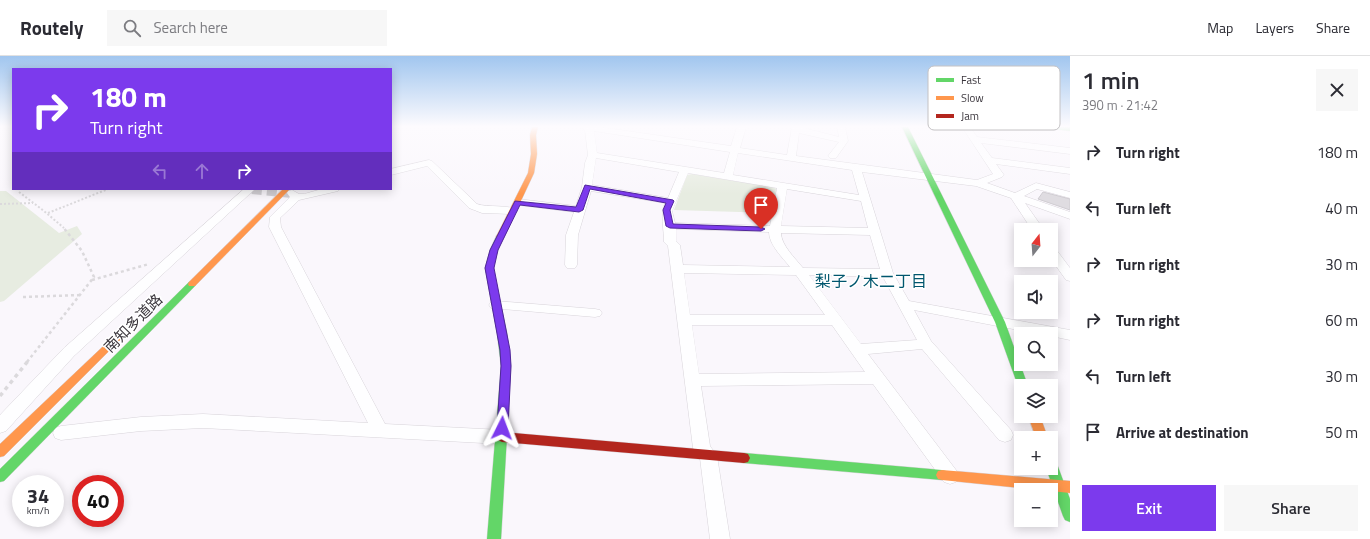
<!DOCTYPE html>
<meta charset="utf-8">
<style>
body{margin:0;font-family:"Titillium Web","Noto Sans JP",sans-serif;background:#f7f7f7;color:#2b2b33;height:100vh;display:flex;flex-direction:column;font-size:15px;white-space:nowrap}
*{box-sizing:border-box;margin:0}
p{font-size:13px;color:#7c7c81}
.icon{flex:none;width:22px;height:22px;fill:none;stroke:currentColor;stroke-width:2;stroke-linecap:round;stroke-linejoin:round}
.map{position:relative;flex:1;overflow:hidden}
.side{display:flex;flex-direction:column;background:#fff;width:300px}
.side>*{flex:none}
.guide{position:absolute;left:12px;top:12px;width:380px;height:122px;border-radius:0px;box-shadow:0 2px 10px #0003;background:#7c3aed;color:#fff;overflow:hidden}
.needle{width:26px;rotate:17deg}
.buttons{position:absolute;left:1014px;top:167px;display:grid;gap:8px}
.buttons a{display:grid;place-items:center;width:44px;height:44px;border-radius:0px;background:#fff;box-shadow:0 2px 10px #0003;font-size:20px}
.speed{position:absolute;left:12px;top:419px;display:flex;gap:8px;font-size:20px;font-weight:700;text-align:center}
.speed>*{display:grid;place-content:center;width:52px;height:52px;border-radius:50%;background:#fff;box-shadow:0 2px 10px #0003;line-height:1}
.speed small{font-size:10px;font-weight:400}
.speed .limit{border:6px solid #d22;background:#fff;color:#111}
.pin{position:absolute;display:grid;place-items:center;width:34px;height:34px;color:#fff;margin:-41px -17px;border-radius:50% 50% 50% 0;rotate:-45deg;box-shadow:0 0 4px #0007}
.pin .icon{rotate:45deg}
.me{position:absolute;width:44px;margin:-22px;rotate:3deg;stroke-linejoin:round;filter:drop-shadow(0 0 3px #0008)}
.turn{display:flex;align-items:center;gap:14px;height:84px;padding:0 12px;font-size:18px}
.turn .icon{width:52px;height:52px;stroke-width:2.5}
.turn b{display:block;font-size:28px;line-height:34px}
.lanes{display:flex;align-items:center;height:38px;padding:0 12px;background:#0003;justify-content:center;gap:20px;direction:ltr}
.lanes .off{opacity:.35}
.round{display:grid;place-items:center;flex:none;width:42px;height:42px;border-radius:0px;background:#f7f7f7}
.headline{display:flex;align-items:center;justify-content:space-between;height:68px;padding:0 12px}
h1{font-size:24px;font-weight:600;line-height:30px}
.primary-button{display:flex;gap:8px;margin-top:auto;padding:8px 12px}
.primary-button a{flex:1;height:46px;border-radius:0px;background:#7c3aed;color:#fff;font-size:16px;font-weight:600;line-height:46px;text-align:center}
.primary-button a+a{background:#f7f7f7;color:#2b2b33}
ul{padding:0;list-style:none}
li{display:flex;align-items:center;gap:12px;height:56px;padding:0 12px}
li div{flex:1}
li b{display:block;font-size:15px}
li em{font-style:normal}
header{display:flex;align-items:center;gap:24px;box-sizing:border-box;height:56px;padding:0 20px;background:#fff;border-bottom:1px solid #e1e1e2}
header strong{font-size:19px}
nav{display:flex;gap:22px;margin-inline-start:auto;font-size:14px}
.search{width:280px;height:36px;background:#f7f7f7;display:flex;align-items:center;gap:10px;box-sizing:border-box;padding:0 14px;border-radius:0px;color:#7c7c81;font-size:15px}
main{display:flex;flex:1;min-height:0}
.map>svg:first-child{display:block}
.green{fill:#e7ece1}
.building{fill:#dfdce1;stroke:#cfccd1}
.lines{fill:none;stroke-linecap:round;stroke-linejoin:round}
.street-tunnel{stroke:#d3d0d5;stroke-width:10;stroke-dasharray:10 5;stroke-linecap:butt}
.street-casing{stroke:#d8d4da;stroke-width:1}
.fast-casing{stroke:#d8d4da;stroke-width:1}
.slow-casing{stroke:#d8d4da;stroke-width:1}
.jam-casing{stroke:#d8d4da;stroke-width:1}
.path-far2{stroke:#dbd9dc;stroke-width:2;stroke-dasharray:2 2;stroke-linecap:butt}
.path-far1{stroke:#dbd9dc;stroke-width:2.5;stroke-dasharray:3 3;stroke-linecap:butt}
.path{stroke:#dbd9dc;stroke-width:3.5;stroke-dasharray:4 4;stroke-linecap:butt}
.street{fill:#fefeff;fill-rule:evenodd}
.fast{fill:#63d668;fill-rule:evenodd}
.slow{fill:#ff974d;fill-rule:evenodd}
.jam{fill:#b3261e;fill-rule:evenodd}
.route{fill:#7c3aed;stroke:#51269a}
.labels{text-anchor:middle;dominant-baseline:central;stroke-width:3;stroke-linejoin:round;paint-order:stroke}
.street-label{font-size:15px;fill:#39343b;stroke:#fff}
.neighbourhood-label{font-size:16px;fill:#00566e;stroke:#fff}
.key{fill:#fff;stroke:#c4c2c4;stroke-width:1}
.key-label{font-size:11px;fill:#39343b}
</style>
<header>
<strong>Routely</strong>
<div class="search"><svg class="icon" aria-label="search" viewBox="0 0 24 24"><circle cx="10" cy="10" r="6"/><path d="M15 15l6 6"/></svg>Search here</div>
<nav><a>Map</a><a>Layers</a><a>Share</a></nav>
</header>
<main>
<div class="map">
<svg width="1070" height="483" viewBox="0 0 1070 483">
<rect width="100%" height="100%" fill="#faf7fc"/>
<!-- green -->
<g class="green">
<polygon points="692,118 772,131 776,133 772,157 674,154 687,119"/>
<polygon points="0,135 6,135 59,177 77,170 82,178 4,245 0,246"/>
</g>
<!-- building -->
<polygon class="building" points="1043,136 1070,143 1070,154 1038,143"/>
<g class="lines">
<!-- street-tunnel -->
<polyline class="street-tunnel" points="252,133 292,137"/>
<defs>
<g id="street">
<path d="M581 71H599L731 90 737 71H746L740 92 787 99 792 71H800L839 81 837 71H845L848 85 836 102H830L828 100 839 86 799 77 796 100 977 124 993 118 962 71H970L977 81 1070 92V98L981 87 992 102 1070 112V118L996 108 1004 119 1002 121 987 127 1015 137 1036 127 1070 136V142L1037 133 1024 140 1070 156V163L1025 147 1044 174H1032L1011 142 976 130 862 116 893 217 909 245 1070 274V284L1051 280V278H1039L914 254 931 285 1011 374 1013 379 1011 384 1005 386 999 384 922 293 868 298 956 414 959 420 956 426 950 428 944 426 873 328 701 330 710 390 717 400 730 483H710L700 402 693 392 668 190 664 186C664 173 660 158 665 147L591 135 578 179 577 209 575 212H567L565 209 566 179 574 156 518 149 513 146 518 143 576 150 582 131 585 107 588 99 585 74ZM594 75 730 96 724 117 597 97ZM738 97 852 114 859 139 733 119ZM596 102 679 116 668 142 592 129ZM688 117 777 132 770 170 675 167 672 155ZM787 133 861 145 868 172 781 170ZM676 173 769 176C769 189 783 202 790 211L683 209 680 189 676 185ZM781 177 870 179 880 213 803 212C795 202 781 189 781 177ZM684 217 796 219 825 259H690ZM809 219 883 221 917 284 861 288ZM692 269H832L865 316 699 318Z"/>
<path d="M429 104 432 105 477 148C487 152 512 148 518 155L513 158 482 157 469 152 427 110 391 119V113Z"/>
<polygon points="244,133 255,133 74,300 6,375 0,377 0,359 64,292"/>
<polygon points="322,133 339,133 338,135 299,144 280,162 281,171 385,368 502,374 508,376 510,381 508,386 502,388 203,372 141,375 61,384 55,382 53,377 55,372 61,370 141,361 203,358 368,367 269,171 270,161 290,141 287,137 288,135 292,134 299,138 304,138"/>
<polygon points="1051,190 1055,192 1070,212 1070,225 1066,224 1051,203"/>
<polygon points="496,245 595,253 600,254 602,257 600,260 595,261 491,252 489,249 491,246"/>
</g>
<g id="fast">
<polygon points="902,71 908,71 1005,266 1028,330 1021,330 1021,333 1018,330 995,266"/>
<polygon points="1049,71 1070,71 1070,75 1052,73"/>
<polygon points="497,179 503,179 504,181 498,194 493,212 507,277 511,310 501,483 487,483 501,310 497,277 485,212 490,194"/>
<polygon points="192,225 195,226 196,228 195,230 4,425 0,426 0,413 189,226"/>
<polygon points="744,397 942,414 946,415 948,419 946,423 942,424 744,407 740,406 738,402 740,398"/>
<polygon points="1051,403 1055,404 1057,408 1070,443 1070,466 1065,464 1063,460 1046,412 1051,412"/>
</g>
<g id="slow">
<polygon points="532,71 538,71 536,79 537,98 534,117 504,181 503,183 497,183 496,181 528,117 531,98 530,79"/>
<polygon points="283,133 290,133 195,230 189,230 188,228 189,226"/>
<polygon points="118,278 121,279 123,281 4,400 0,401 0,388 115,279"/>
<polygon points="1028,360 1040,360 1048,382 1036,382"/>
<polygon points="942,414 1070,425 1070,437 942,424 938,423 936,419 938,415"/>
</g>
<polygon id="jam" points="502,376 744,397 748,398 750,402 748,406 744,407 502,386 498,384 496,381 498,378"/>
</defs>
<!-- street casing -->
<use href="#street" class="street-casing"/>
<!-- fast casing -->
<use href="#fast" class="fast-casing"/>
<!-- slow casing -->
<use href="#slow" class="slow-casing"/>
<!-- jam casing -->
<use href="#jam" class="jam-casing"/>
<!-- path-far2 -->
<g class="path-far2">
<polyline points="19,136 44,155 64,172"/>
<polyline points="0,148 33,147"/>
<polyline points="48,157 108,133"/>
</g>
<!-- path-far1 -->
<g class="path-far1">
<polyline points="92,224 149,208"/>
<polyline points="23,241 81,239"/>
<polyline points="27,306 94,221 82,195 63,171"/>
</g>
<!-- path -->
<polyline class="path" points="0,340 28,305"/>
<!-- street -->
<use href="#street" class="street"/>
<!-- fast -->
<use href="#fast" class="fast"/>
<!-- slow -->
<use href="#slow" class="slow"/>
<!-- jam -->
<use href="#jam" class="jam"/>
</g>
<!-- sky -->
<linearGradient id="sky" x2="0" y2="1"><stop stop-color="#a1c6ef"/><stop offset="0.51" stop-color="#fdfbfe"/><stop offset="1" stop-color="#fdfbfe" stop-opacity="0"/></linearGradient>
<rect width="1070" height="138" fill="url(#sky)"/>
<!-- route -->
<polygon class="route" points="585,129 673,144 674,145 670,154 673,168 761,171 765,173 761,175 670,172 666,170 663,154 666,147 590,133 583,154 579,156 520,149 498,194 494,212 510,294 511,310 508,372 506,376 502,377 498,376 497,372 501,310 500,294 485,212 490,194 515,145 576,151"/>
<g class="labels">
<!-- street labels -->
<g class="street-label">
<text transform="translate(133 267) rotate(-45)">南知多道路</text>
</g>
<!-- neighbourhood labels -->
<g class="neighbourhood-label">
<text x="871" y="225">梨子ノ木二丁目</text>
</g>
</g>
<!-- legend -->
<rect x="928" y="10" width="132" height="64" rx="6" class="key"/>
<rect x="936" y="22" width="18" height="4" fill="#63d668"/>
<rect x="936" y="40" width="18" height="4" fill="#ff974d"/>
<rect x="936" y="58" width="18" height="4" fill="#b3261e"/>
<g class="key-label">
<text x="961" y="28">Fast</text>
<text x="961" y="46">Slow</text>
<text x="961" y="64">Jam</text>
</g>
</svg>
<div class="buttons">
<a><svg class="needle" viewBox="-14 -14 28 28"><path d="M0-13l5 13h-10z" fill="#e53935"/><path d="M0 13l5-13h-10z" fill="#7c7c81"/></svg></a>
<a><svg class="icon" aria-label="sound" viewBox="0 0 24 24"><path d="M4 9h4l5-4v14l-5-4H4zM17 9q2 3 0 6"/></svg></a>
<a><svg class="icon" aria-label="search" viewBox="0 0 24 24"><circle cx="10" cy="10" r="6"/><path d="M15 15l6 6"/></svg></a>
<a><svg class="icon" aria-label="layers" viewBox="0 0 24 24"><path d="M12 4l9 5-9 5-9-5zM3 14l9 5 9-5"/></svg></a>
<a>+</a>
<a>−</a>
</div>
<div class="speed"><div>34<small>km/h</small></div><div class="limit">40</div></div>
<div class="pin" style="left:761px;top:173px;background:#d93025"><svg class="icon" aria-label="arrive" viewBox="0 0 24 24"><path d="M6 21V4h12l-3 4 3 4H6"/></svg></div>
<svg class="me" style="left:502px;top:372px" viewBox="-20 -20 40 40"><path d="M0-17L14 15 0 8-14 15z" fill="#7c3aed" stroke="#fff" stroke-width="4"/></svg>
<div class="guide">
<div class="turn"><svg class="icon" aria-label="right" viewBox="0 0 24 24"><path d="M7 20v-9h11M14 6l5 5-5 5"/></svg><div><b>180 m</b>Turn right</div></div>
<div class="lanes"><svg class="icon off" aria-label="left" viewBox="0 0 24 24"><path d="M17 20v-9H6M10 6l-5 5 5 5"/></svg><svg class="icon off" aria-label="ahead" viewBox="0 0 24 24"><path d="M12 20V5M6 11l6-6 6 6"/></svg><svg class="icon" aria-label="right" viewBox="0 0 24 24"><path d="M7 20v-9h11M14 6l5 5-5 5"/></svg></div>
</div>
</div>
<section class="side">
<div class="headline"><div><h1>1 min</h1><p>390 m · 21:42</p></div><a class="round"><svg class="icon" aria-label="close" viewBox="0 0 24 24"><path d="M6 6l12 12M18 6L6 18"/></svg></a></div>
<ul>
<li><svg class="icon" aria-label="right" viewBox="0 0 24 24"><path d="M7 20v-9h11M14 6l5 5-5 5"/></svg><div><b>Turn right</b></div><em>180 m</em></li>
<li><svg class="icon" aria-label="left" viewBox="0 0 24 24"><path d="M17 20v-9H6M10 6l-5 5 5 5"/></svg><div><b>Turn left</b></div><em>40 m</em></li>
<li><svg class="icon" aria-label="right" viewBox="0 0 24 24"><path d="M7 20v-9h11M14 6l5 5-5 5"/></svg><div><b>Turn right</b></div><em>30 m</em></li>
<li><svg class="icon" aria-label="right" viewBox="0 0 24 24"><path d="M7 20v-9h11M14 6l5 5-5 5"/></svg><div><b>Turn right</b></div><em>60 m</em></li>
<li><svg class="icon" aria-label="left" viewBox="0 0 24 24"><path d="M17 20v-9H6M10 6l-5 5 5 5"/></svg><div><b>Turn left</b></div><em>30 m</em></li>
<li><svg class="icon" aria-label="arrive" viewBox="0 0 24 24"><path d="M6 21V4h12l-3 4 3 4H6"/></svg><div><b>Arrive at destination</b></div><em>50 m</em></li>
</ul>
<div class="primary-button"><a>Exit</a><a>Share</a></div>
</section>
</main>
